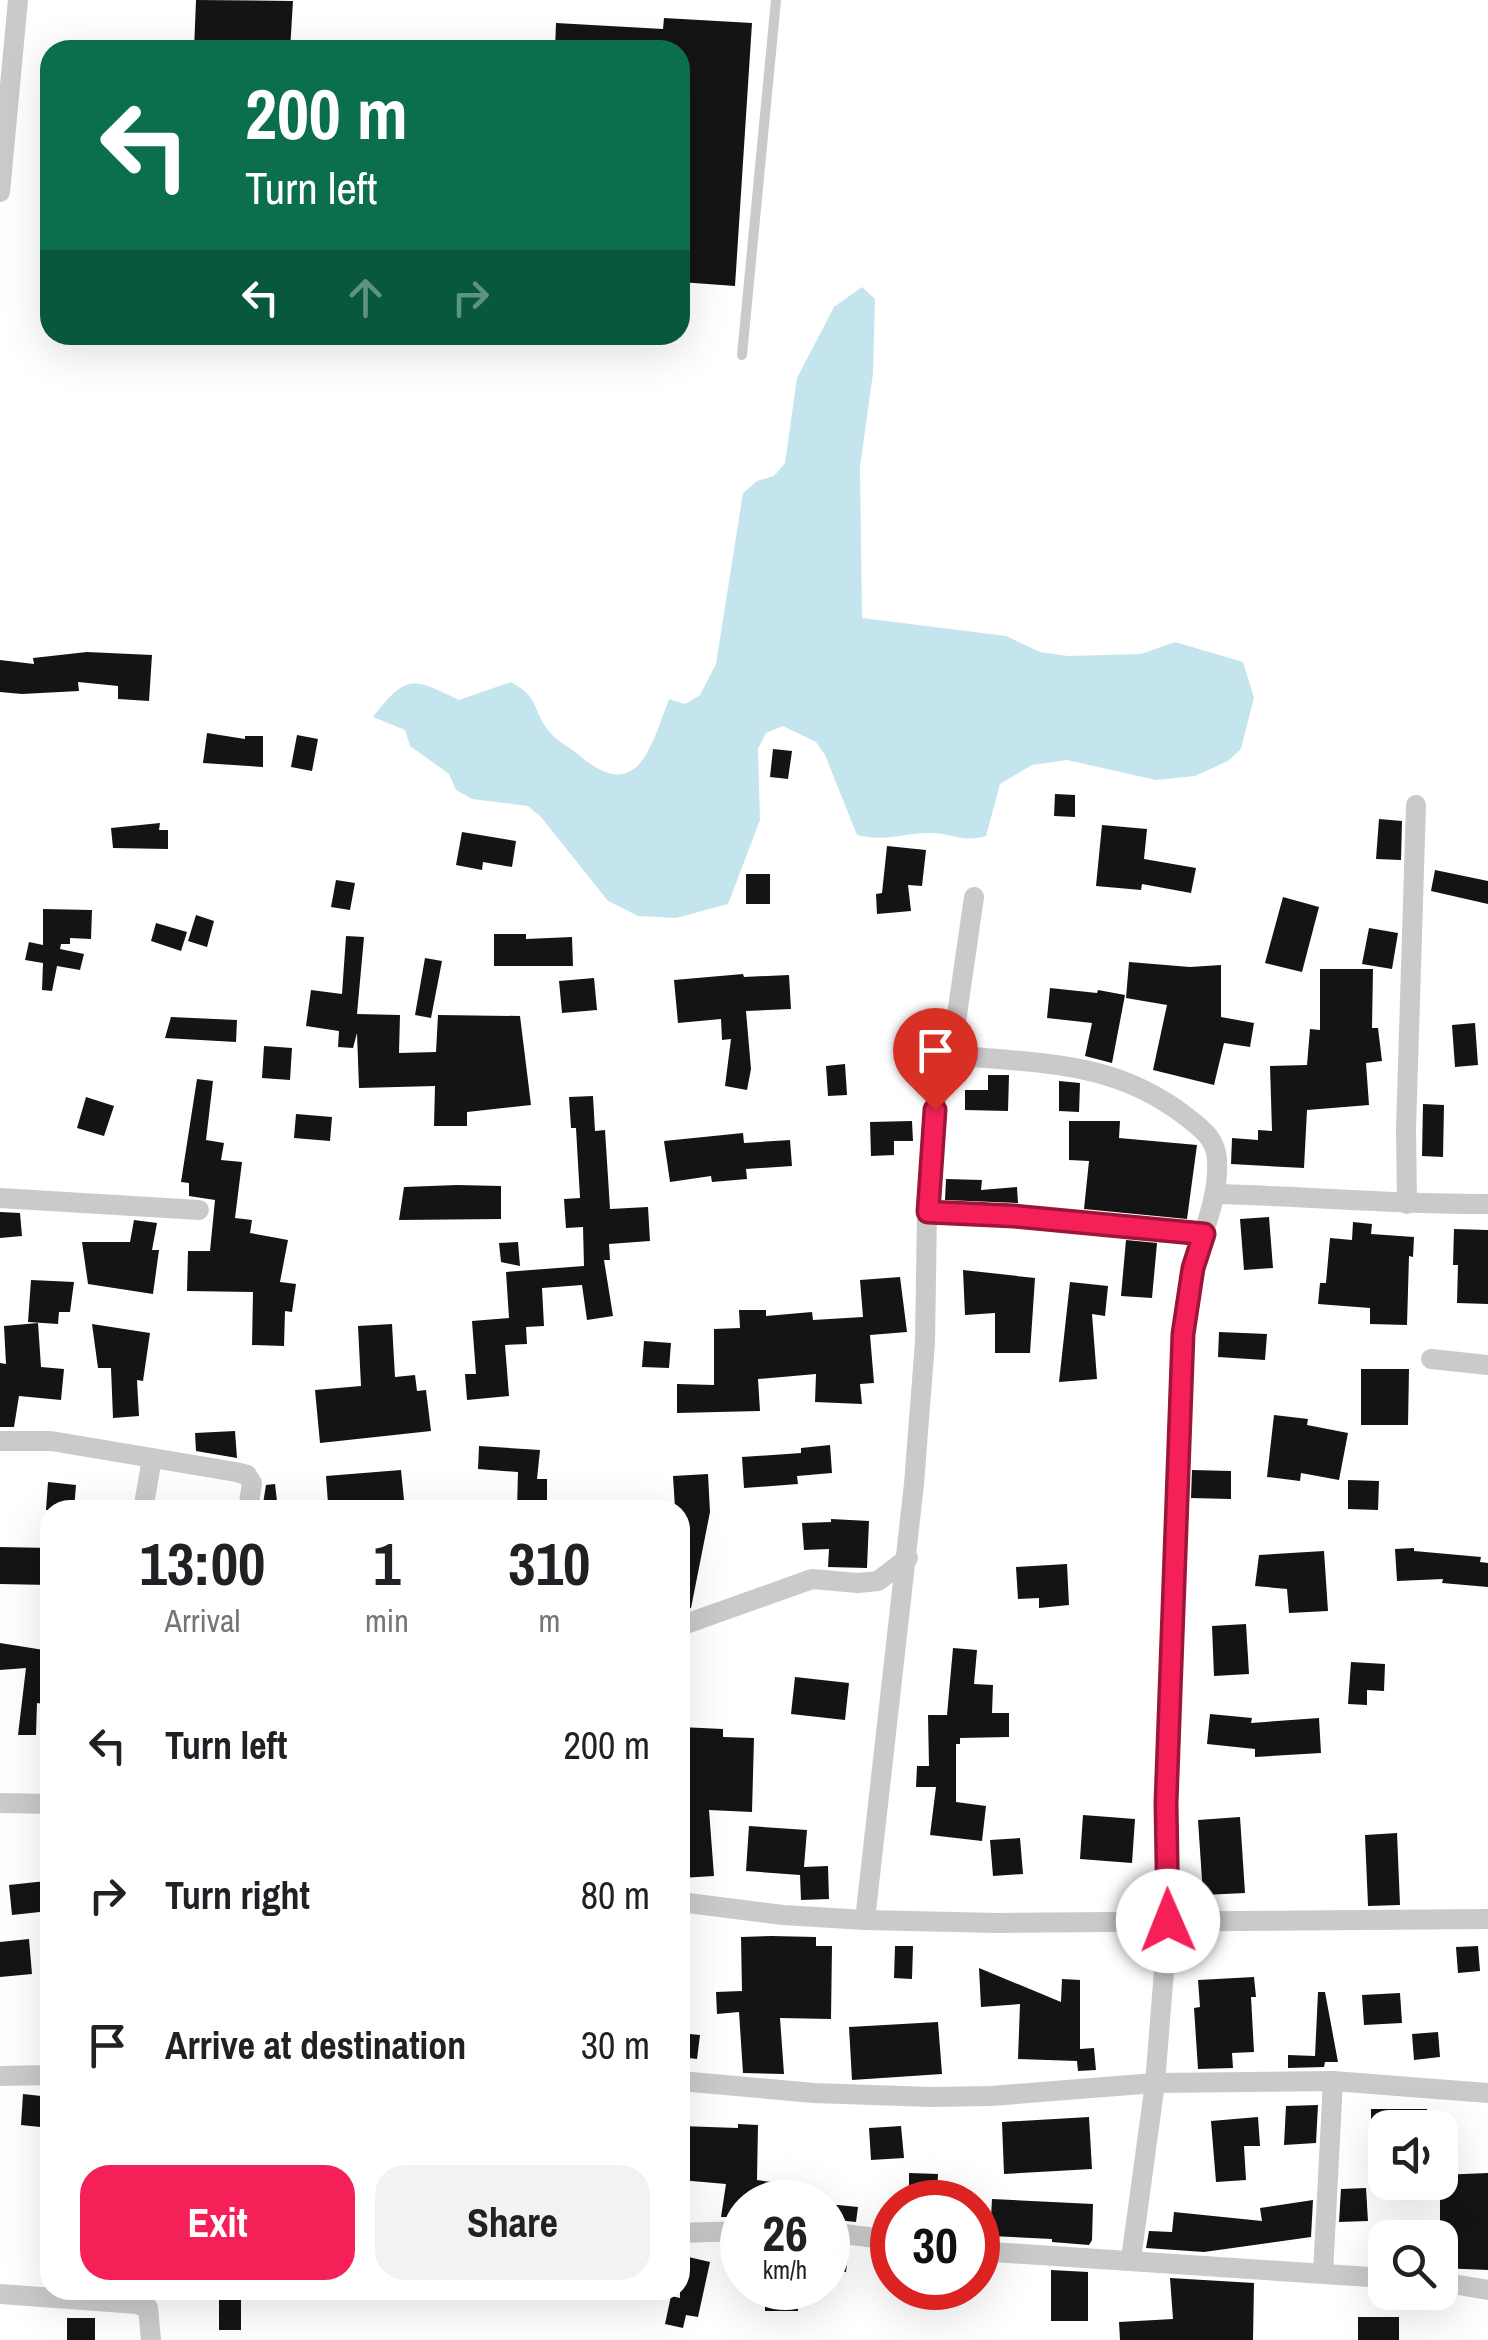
<!DOCTYPE html>
<style>
body{margin:0;font-family:"Archivo Narrow",sans-serif;background:#f2f2f2;color:#202124;height:100vh;display:flex;flex-direction:column;font-size:38px;white-space:nowrap}
*{box-sizing:border-box;margin:0}
p{font-size:32px;color:#757577}
.icon{flex:none;width:55px;height:55px;fill:none;stroke:currentColor;stroke-width:2;stroke-linecap:round;stroke-linejoin:round}
.map{position:relative;flex:1;overflow:hidden}
.drawer{position:absolute;left:40px;top:1500px;width:650px;height:800px;display:flex;flex-direction:column;background:#fff;border-radius:30px;box-shadow:0 10px 40px #0002}
.drawer>*{flex:none}
.top-card{position:absolute;left:40px;top:40px;width:650px;height:305px;border-radius:30px;box-shadow:0 10px 40px #0002;background:#0b6e4f;color:#fff;overflow:hidden}
.buttons{position:absolute;left:1368px;top:2110px;display:grid;gap:20px}
.buttons a{display:grid;place-items:center;width:90px;height:90px;border-radius:20px;background:#fff;box-shadow:0 10px 40px #0002;font-size:50px}
.speed{position:absolute;left:720px;top:2180px;display:flex;gap:20px;font-size:50px;font-weight:700;text-align:center}
.speed>*{display:grid;place-content:center;width:130px;height:130px;border-radius:50%;background:#fff;box-shadow:0 10px 40px #0002;line-height:1}
.speed small{font-size:25px;font-weight:400}
.speed .limit{border:15px solid #d22;background:#fff;color:#111}
.pin{position:absolute;display:grid;place-items:center;width:85px;height:85px;color:#fff;margin:-102px -42px;border-radius:50% 50% 50% 0;rotate:-45deg;box-shadow:0 0 10px #0007}
.pin .icon{rotate:45deg}
.me{position:absolute;width:110px;margin:-55px;rotate:359deg;stroke-linejoin:round;filter:drop-shadow(0 0 8px #0008)}
.turn{display:flex;align-items:center;gap:35px;height:210px;padding:0 40px;font-size:45px}
.turn .icon{width:130px;height:130px;stroke-width:2.5}
.turn b{display:block;font-size:70px;line-height:85px}
.lanes{display:flex;align-items:center;height:95px;padding:0 40px;background:#0003;justify-content:center;gap:50px;direction:ltr}
.lanes .off{opacity:.35}
.eta{display:flex;justify-content:space-evenly;align-items:center;height:170px;text-align:center}
.eta b{font-size:60px;font-weight:800;line-height:70px}
.primary-button{display:flex;gap:20px;margin-top:auto;padding:20px 40px}
.primary-button a{flex:1;height:115px;border-radius:30px;background:#f42057;color:#fff;font-size:40px;font-weight:800;line-height:115px;text-align:center}
.primary-button a+a{background:#f2f2f2;color:#202124}
ul{padding:0;list-style:none}
li{display:flex;align-items:center;gap:30px;height:150px;padding:0 40px}
li div{flex:1}
li b{display:block;font-size:38px}
li em{font-style:normal}
.map>svg:first-child{display:block}
.water{fill:#c4e5ee}
.building{fill:#141414}
.lines{fill:none;stroke-linecap:round;stroke-linejoin:round}
.lane{stroke:#cacaca;stroke-width:10}
.street{stroke:#cacaca;stroke-width:20}
.route-casing{stroke:#9f1539;stroke-width:25}
.route{stroke:#f42057;stroke-width:18}
</style>
<div class="map">
<svg width="1488" height="2340" viewBox="0 0 1488 2340">
<rect width="100%" height="100%" fill="#fff"/>
<!-- water -->
<path class="water" d="M862 287 875 299 873 373 860 467 862 618 1006 636 1040 652 1068 656 1141 654 1175 642 1243 662 1254 698 1241 749 1228 761 1195 776 1156 780 1067 760 1032 765 1000 784 986 836C961 843 953 833 930 833 903 833 886 842 857 835L825 755 816 742 783 726 766 733 758 749 760 820 728 904 676 918 638 916 608 901 541 817 528 806 472 799 456 790 449 774 410 746 405 730 373 717C406 674 412 677 459 700L511 682C540 698 531 707 548 730 556 741 568 746 579 755 638 806 651 746 669 699L685 704 700 695 716 664 743 493 757 481 774 476 785 463 797 378 834 307Z"/>
<!-- building -->
<g class="building">
<polygon points="196,0 293,1 290,50 194,50"/>
<polygon points="664,18 752,23 735,286 680,282 680,50 555,50 556,23 663,29"/>
<polygon points="87,652 152,655 149,701 118,699 118,686 78,682 79,691 22,694 0,692 0,660 34,664 33,658"/>
<polygon points="207,733 245,739 245,736 263,736 263,767 203,763"/>
<polygon points="297,735 318,739 312,771 291,767"/>
<polygon points="773,749 792,751 788,779 770,777"/>
<polygon points="1055,794 1075,795 1075,817 1054,816"/>
<polygon points="1379,819 1402,821 1401,860 1376,859"/>
<polygon points="160,823 159,830 168,830 168,849 113,848 111,828"/>
<polygon points="1102,825 1147,829 1144,859 1196,868 1191,893 1142,884 1141,890 1096,886"/>
<polygon points="462,832 516,841 512,867 483,862 482,870 456,865"/>
<polygon points="887,846 926,850 922,886 908,885 911,911 877,914 876,894 882,893"/>
<polygon points="1435,870 1488,881 1488,904 1431,891"/>
<rect x="746" y="874" width="24" height="30"/>
<polygon points="336,880 355,883 350,910 331,907"/>
<polygon points="1283,897 1319,907 1302,972 1265,963"/>
<polygon points="43,909 92,910 91,939 70,938 70,944 61,944 60,949 84,954 80,970 57,966 52,991 42,990 43,963 25,960 29,942 43,945"/>
<polygon points="196,915 214,921 207,947 188,941"/>
<polygon points="156,923 187,932 181,951 151,941"/>
<polygon points="1369,928 1398,933 1392,969 1362,964"/>
<polygon points="494,934 526,934 526,939 572,937 573,966 494,966"/>
<polygon points="346,936 364,937 357,1014 400,1015 399,1053 436,1052 438,1015 520,1016 531,1105 467,1112 467,1126 434,1126 435,1086 359,1088 357,1033 353,1048 338,1047 339,1031 306,1026 311,990 342,994"/>
<polygon points="425,958 442,961 431,1018 415,1015"/>
<polygon points="1129,962 1190,967 1221,965 1221,1017 1254,1023 1250,1047 1224,1043 1214,1085 1153,1070 1167,1005 1126,998"/>
<polygon points="1320,969 1373,969 1372,1028 1378,1028 1382,1061 1366,1063 1369,1105 1307,1110 1304,1168 1231,1164 1232,1138 1258,1140 1258,1130 1272,1131 1270,1066 1307,1065 1310,1029 1320,1030"/>
<polygon points="743,974 744,977 789,975 791,1009 746,1011 751,1069 747,1090 725,1086 731,1039 722,1040 721,1019 678,1023 674,980"/>
<polygon points="594,978 597,1010 562,1013 559,981"/>
<polygon points="1050,988 1097,993 1098,990 1125,995 1112,1063 1085,1056 1092,1023 1047,1018"/>
<polygon points="171,1017 237,1020 236,1042 165,1038"/>
<polygon points="1475,1023 1478,1065 1455,1067 1452,1025"/>
<polygon points="264,1046 292,1048 290,1080 262,1078"/>
<polygon points="845,1064 847,1095 828,1096 826,1066"/>
<polygon points="988,1075 1009,1075 1008,1111 965,1110 965,1090 988,1090"/>
<polygon points="197,1079 213,1081 206,1140 224,1143 221,1160 242,1162 235,1218 252,1220 250,1233 288,1240 280,1282 296,1284 292,1312 285,1311 284,1346 252,1345 253,1292 187,1291 188,1251 210,1251 215,1200 189,1196 189,1183 181,1182"/>
<polygon points="1059,1081 1080,1083 1079,1112 1059,1111"/>
<polygon points="593,1096 595,1131 605,1130 610,1209 648,1207 650,1241 609,1244 610,1260 604,1260 613,1316 587,1320 582,1285 542,1288 544,1326 526,1327 527,1344 505,1345 509,1396 467,1400 465,1374 476,1374 472,1321 509,1318 506,1272 584,1266 583,1227 566,1228 564,1199 580,1198 576,1128 571,1128 569,1097"/>
<polygon points="86,1097 114,1106 104,1136 77,1128"/>
<polygon points="1423,1104 1444,1105 1443,1157 1422,1156"/>
<polygon points="296,1114 332,1117 330,1141 294,1138"/>
<polygon points="912,1121 913,1141 894,1141 894,1155 871,1156 870,1122"/>
<polygon points="1069,1121 1120,1121 1119,1138 1197,1145 1187,1219 1084,1209 1089,1161 1069,1160"/>
<polygon points="743,1133 744,1143 790,1140 792,1166 746,1169 747,1179 712,1182 711,1176 670,1182 664,1141"/>
<polygon points="946,1179 982,1180 981,1190 1017,1187 1018,1203 945,1200"/>
<polygon points="457,1185 501,1186 501,1219 399,1220 404,1187"/>
<polygon points="0,1212 20,1213 22,1236 0,1238"/>
<polygon points="1269,1217 1273,1268 1244,1270 1240,1219"/>
<polygon points="134,1220 157,1223 152,1250 159,1250 153,1294 88,1284 82,1242 130,1242"/>
<polygon points="1353,1222 1372,1224 1371,1234 1414,1237 1413,1257 1409,1256 1407,1325 1370,1324 1370,1308 1318,1304 1320,1283 1326,1283 1330,1238 1352,1240"/>
<polygon points="1454,1229 1488,1230 1488,1304 1457,1303 1458,1265 1453,1265"/>
<polygon points="1126,1240 1157,1243 1152,1298 1121,1296"/>
<polygon points="518,1242 520,1266 501,1262 499,1243"/>
<polygon points="963,1270 1035,1278 1030,1353 995,1353 995,1313 965,1315"/>
<polygon points="900,1277 907,1332 870,1335 874,1383 860,1384 862,1404 815,1402 816,1374 758,1379 760,1411 677,1413 677,1384 714,1385 714,1329 740,1328 739,1310 766,1310 766,1316 812,1312 813,1320 863,1317 860,1280"/>
<polygon points="31,1280 74,1282 70,1312 59,1312 58,1324 28,1322"/>
<polygon points="1070,1282 1108,1286 1105,1316 1092,1314 1097,1379 1059,1382"/>
<polygon points="38,1323 41,1367 64,1369 61,1400 19,1396 14,1427 0,1427 0,1363 6,1364 4,1326"/>
<polygon points="92,1324 150,1333 143,1381 137,1380 139,1416 113,1418 111,1368 98,1368"/>
<polygon points="392,1324 395,1377 415,1375 417,1391 426,1390 431,1431 320,1443 315,1390 361,1386 358,1326"/>
<polygon points="1219,1332 1267,1334 1265,1360 1218,1357"/>
<polygon points="644,1341 671,1343 669,1368 642,1367"/>
<polygon points="1361,1369 1409,1369 1408,1425 1361,1425"/>
<polygon points="1274,1415 1308,1419 1307,1425 1348,1433 1339,1480 1301,1473 1300,1481 1267,1477"/>
<polygon points="235,1431 237,1458 196,1451 195,1433"/>
<polygon points="830,1445 832,1473 797,1476 798,1484 744,1488 742,1457 801,1453 801,1448"/>
<polygon points="479,1446 540,1450 537,1479 547,1479 547,1510 517,1510 518,1472 478,1469"/>
<polygon points="401,1470 405,1510 373,1510 371,1500 328,1503 326,1476"/>
<polygon points="1192,1470 1231,1471 1231,1499 1191,1498"/>
<polygon points="708,1474 710,1512 691,1608 680,1611 680,1508 675,1508 673,1476"/>
<polygon points="1348,1480 1379,1481 1378,1510 1348,1509"/>
<polygon points="48,1482 76,1485 74,1510 46,1510"/>
<polygon points="275,1484 278,1510 262,1510 266,1485"/>
<polygon points="831,1519 869,1521 867,1568 828,1567 829,1549 804,1550 802,1523 831,1522"/>
<polygon points="0,1547 50,1548 50,1585 0,1584"/>
<polygon points="1414,1548 1414,1551 1481,1557 1480,1562 1488,1563 1488,1587 1442,1583 1443,1579 1397,1581 1395,1549"/>
<polygon points="1324,1551 1328,1611 1289,1613 1287,1589 1255,1586 1259,1555"/>
<polygon points="1067,1564 1069,1605 1039,1608 1039,1598 1018,1599 1016,1567"/>
<polygon points="1246,1624 1249,1674 1214,1676 1212,1626"/>
<polygon points="0,1643 50,1651 50,1705 37,1703 36,1735 18,1735 26,1668 0,1670"/>
<polygon points="953,1648 977,1650 974,1684 993,1685 992,1713 1009,1713 1009,1737 960,1738 960,1744 956,1744 956,1802 986,1806 982,1841 930,1835 936,1787 916,1787 917,1766 929,1766 928,1715 947,1715"/>
<polygon points="1351,1662 1385,1664 1384,1691 1367,1690 1367,1705 1348,1704"/>
<polygon points="795,1677 849,1683 845,1720 791,1714"/>
<polygon points="1210,1714 1252,1718 1251,1723 1319,1718 1321,1753 1255,1757 1255,1749 1207,1744"/>
<polygon points="680,1727 723,1729 723,1737 754,1738 752,1812 709,1810 714,1876 681,1878"/>
<polygon points="1083,1815 1135,1819 1132,1863 1080,1859"/>
<polygon points="1240,1817 1245,1893 1203,1895 1198,1820"/>
<polygon points="749,1826 807,1830 804,1867 828,1866 829,1899 801,1900 800,1875 746,1871"/>
<polygon points="1397,1833 1400,1905 1368,1906 1365,1835"/>
<polygon points="1020,1838 1023,1874 993,1876 990,1840"/>
<polygon points="46,1881 49,1911 12,1915 9,1885"/>
<polygon points="771,1936 816,1937 816,1946 832,1946 831,2019 780,2018 784,2074 743,2073 739,2012 717,2014 716,1992 742,1991 741,1937"/>
<polygon points="29,1939 32,1974 0,1977 0,1942"/>
<polygon points="895,1946 913,1946 912,1979 894,1978"/>
<polygon points="1478,1946 1480,1971 1458,1973 1456,1947"/>
<polygon points="979,1968 1061,2002 1062,1979 1080,1980 1080,2049 1094,2048 1096,2070 1078,2071 1077,2061 1018,2059 1020,2004 981,2007"/>
<polygon points="1254,1977 1256,1997 1251,1997 1254,2052 1232,2053 1233,2068 1198,2069 1194,2008 1200,2007 1198,1980"/>
<polygon points="1318,1992 1325,1992 1338,2062 1325,2062 1324,2067 1288,2068 1288,2055 1315,2056"/>
<polygon points="1400,1993 1402,2023 1364,2025 1362,1995"/>
<polygon points="938,2022 942,2074 852,2080 849,2027"/>
<polygon points="1438,2032 1440,2057 1414,2060 1412,2034"/>
<polygon points="680,2033 700,2035 697,2059 680,2057"/>
<polygon points="23,2094 50,2097 50,2128 21,2125"/>
<polygon points="1318,2105 1316,2143 1284,2145 1286,2106"/>
<polygon points="1371,2109 1427,2109 1428,2128 1371,2128"/>
<polygon points="1089,2117 1092,2169 1004,2174 1002,2122"/>
<polygon points="1258,2117 1260,2146 1244,2146 1246,2180 1216,2182 1211,2121"/>
<polygon points="738,2124 758,2125 757,2180 779,2183 776,2202 742,2202 742,2217 721,2217 726,2184 680,2180 680,2126 738,2128"/>
<polygon points="901,2126 904,2158 871,2160 869,2128"/>
<polygon points="909,2173 938,2174 937,2194 909,2193"/>
<polygon points="1488,2173 1488,2270 1440,2268 1440,2175"/>
<polygon points="1366,2188 1368,2221 1339,2222 1341,2189"/>
<polygon points="992,2199 1093,2204 1092,2240 1089,2245 1052,2242 1052,2239 990,2236"/>
<polygon points="1313,2200 1311,2237 1204,2252 1146,2248 1149,2231 1172,2232 1174,2212 1262,2221 1260,2208"/>
<polygon points="828,2204 858,2207 856,2222 828,2219"/>
<polygon points="828,2246 849,2248 846,2272 828,2270"/>
<polygon points="680,2255 710,2262 698,2317 686,2315 683,2328 665,2324 671,2296 680,2298"/>
<polygon points="1051,2270 1088,2272 1088,2321 1051,2321"/>
<polygon points="1170,2278 1254,2283 1253,2340 1120,2340 1119,2322 1173,2319"/>
<rect x="765" y="2288" width="33" height="23"/>
<rect x="219" y="2295" width="22" height="35"/>
<rect x="1358" y="2317" width="41" height="23"/>
<rect x="67" y="2318" width="28" height="22"/>
</g>
<g class="lines">
<!-- lane -->
<polyline class="lane" points="742,355 776,0"/>
<!-- street -->
<g class="street">
<polyline points="0,192 18,0"/>
<path d="M945 1060 962 1056C1047 1064 1117 1062 1188 1118 1203 1130 1216 1139 1217 1160 1219 1198 1203 1230 1194 1266 1188 1288 1186 1312 1183 1334L1166 1803 1168 1921 1155 2083 1131 2259"/>
<path d="M1215 1194C1306 1196 1397 1205 1488 1204"/>
<polyline points="0,1198 199,1210"/>
<polyline points="1407,1204 1406,1129 1416,805"/>
<polyline points="927,1213 1014,1216 1204,1234"/>
<polyline points="1431,1359 1488,1365"/>
<polyline points="0,1441 51,1441 236,1472 247,1475 252,1483 248,1510"/>
<polyline points="143,1510 152,1458"/>
<polyline points="680,1626 812,1579 858,1583 878,1581 908,1558"/>
<polyline points="0,1803 50,1804"/>
<polyline points="680,1902 783,1915 865,1920 998,1923 1488,1919"/>
<polyline points="865,1920 914,1484 925,1342 927,1213 938,1075 956,1022 974,897"/>
<polyline points="0,2076 50,2075"/>
<polyline points="680,2081 814,2093 931,2097 991,2096 1155,2083 1333,2081 1488,2093"/>
<polyline points="828,2232 892,2240"/>
<polyline points="680,2233 742,2231"/>
<polyline points="978,2251 1385,2278"/>
<polyline points="1323,2273 1333,2081"/>
<polyline points="1440,2282 1488,2290"/>
<polyline points="0,2294 137,2304 148,2308 151,2340"/>
</g>
</g>
<g class="lines">
<defs>
<polyline id="route" points="935,1110 928,1212 1014,1216 1204,1234 1193,1268 1183,1334 1166,1803 1168,1921"/>
</defs>
<!-- route casing -->
<use href="#route" class="route-casing"/>
<!-- route -->
<use href="#route" class="route"/>
</g>
</svg>
<div class="buttons">
<a><svg class="icon" aria-label="sound" viewBox="0 0 24 24"><path d="M4 9h4l5-4v14l-5-4H4zM17 9q2 3 0 6"/></svg></a>
<a><svg class="icon" aria-label="search" viewBox="0 0 24 24"><circle cx="10" cy="10" r="6"/><path d="M15 15l6 6"/></svg></a>
</div>
<div class="speed"><div>26<small>km/h</small></div><div class="limit">30</div></div>
<div class="pin" style="left:935px;top:1110px;background:#d93025"><svg class="icon" aria-label="arrive" viewBox="0 0 24 24"><path d="M6 21V4h12l-3 4 3 4H6"/></svg></div>
<svg class="me" style="left:1168px;top:1921px" viewBox="-20 -20 40 40"><circle r="19" fill="#fff"/><path d="M0-13L10 11 0 6-10 11z" fill="#f42057"/></svg>
<div class="top-card">
<div class="turn"><svg class="icon" aria-label="left" viewBox="0 0 24 24"><path d="M17 20v-9H6M10 6l-5 5 5 5"/></svg><div><b>200 m</b>Turn left</div></div>
<div class="lanes"><svg class="icon" aria-label="left" viewBox="0 0 24 24"><path d="M17 20v-9H6M10 6l-5 5 5 5"/></svg><svg class="icon off" aria-label="ahead" viewBox="0 0 24 24"><path d="M12 20V5M6 11l6-6 6 6"/></svg><svg class="icon off" aria-label="right" viewBox="0 0 24 24"><path d="M7 20v-9h11M14 6l5 5-5 5"/></svg></div>
</div>
<section class="drawer">
<div class="eta">
<div><b>13:00</b><p>Arrival</p></div>
<div><b>1</b><p>min</p></div>
<div><b>310</b><p>m</p></div>
</div>
<ul>
<li><svg class="icon" aria-label="left" viewBox="0 0 24 24"><path d="M17 20v-9H6M10 6l-5 5 5 5"/></svg><div><b>Turn left</b></div><em>200 m</em></li>
<li><svg class="icon" aria-label="right" viewBox="0 0 24 24"><path d="M7 20v-9h11M14 6l5 5-5 5"/></svg><div><b>Turn right</b></div><em>80 m</em></li>
<li><svg class="icon" aria-label="arrive" viewBox="0 0 24 24"><path d="M6 21V4h12l-3 4 3 4H6"/></svg><div><b>Arrive at destination</b></div><em>30 m</em></li>
</ul>
<div class="primary-button"><a>Exit</a><a>Share</a></div>
</section>
</div>
